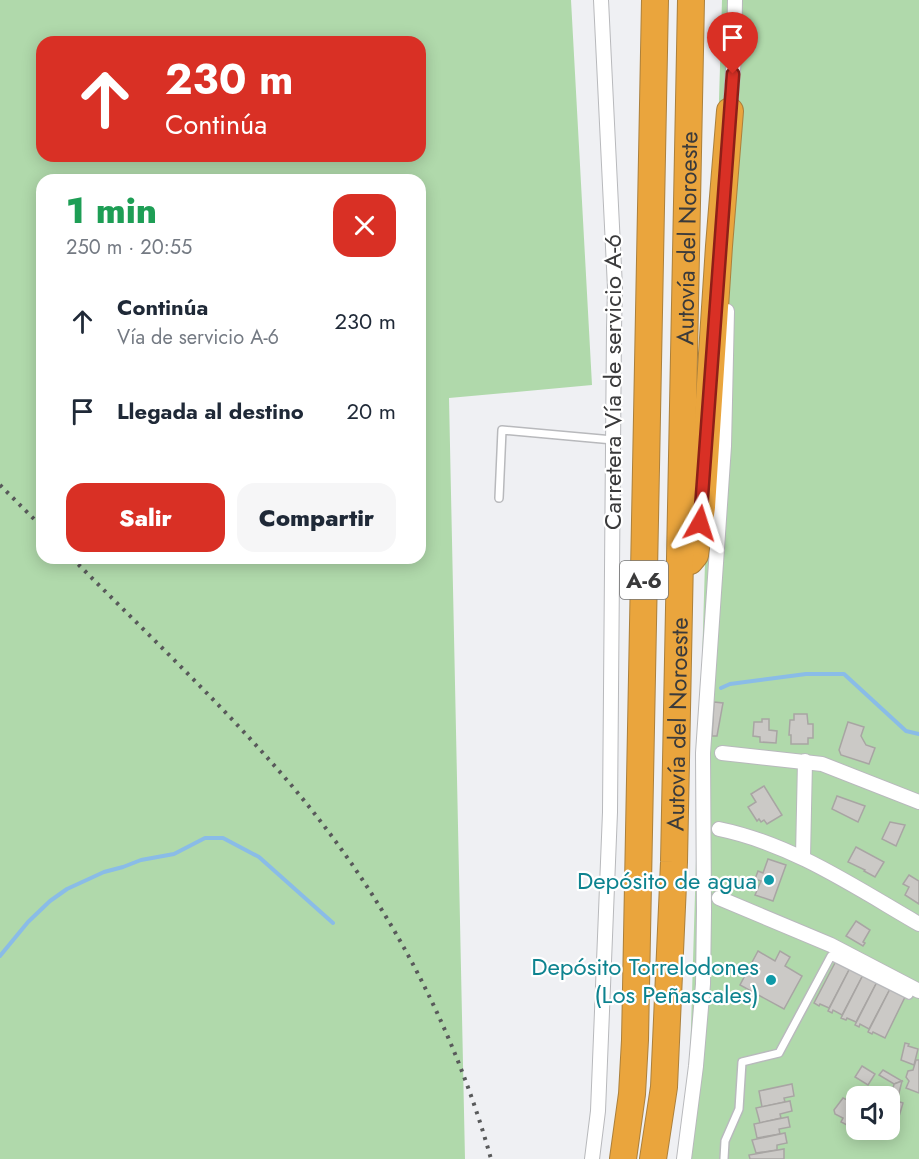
<!DOCTYPE html>
<html lang="es">
<meta charset="utf-8">
<style>
body{margin:0;font-family:Jost,sans-serif;background:#f6f6f7;color:#1f2937;height:100vh;display:flex;flex-direction:column;font-size:22px;white-space:nowrap}
*{box-sizing:border-box;margin:0}
p{font-size:20px;color:#747a83}
.icon{flex:none;width:33px;height:33px;fill:none;stroke:currentColor;stroke-width:2;stroke-linecap:round;stroke-linejoin:round}
.map{position:relative;flex:1;overflow:hidden}
.panel{position:absolute;left:36px;top:174px;width:390px;height:390px;display:flex;flex-direction:column;background:#fff;border-radius:18px;box-shadow:0 3px 15px #0003}
.panel>*{flex:none}
.hud{position:absolute;left:36px;top:36px;width:390px;height:126px;border-radius:18px;box-shadow:0 3px 15px #0003;background:#d93025;color:#fff;overflow:hidden}
.fabs{position:absolute;left:846px;top:1086px;display:grid;gap:12px}
.fabs a{display:grid;place-items:center;width:54px;height:54px;border-radius:12px;background:#fff;box-shadow:0 3px 15px #0003;font-size:30px}
.pin{position:absolute;display:grid;place-items:center;width:51px;height:51px;color:#fff;margin:-62px -26px;border-radius:50% 50% 50% 0;rotate:-45deg;box-shadow:0 0 6px #0007}
.pin .icon{rotate:45deg}
.me{position:absolute;width:66px;margin:-33px;rotate:6deg;stroke-linejoin:round;filter:drop-shadow(0 0 4px #0008)}
.turn{display:flex;align-items:center;gap:21px;height:126px;padding:0 30px;font-size:27px}
.turn .icon{width:78px;height:78px;stroke-width:2.5}
.turn b{display:block;font-size:42px;line-height:51px}
.round{display:grid;place-items:center;flex:none;width:63px;height:63px;border-radius:18px;background:#f6f6f7}
.head{display:flex;align-items:center;justify-content:space-between;height:102px;padding:0 30px}
h1{font-size:36px;font-weight:800;line-height:45px;color:#1e9e55}
.button{display:flex;gap:12px;margin-top:auto;padding:12px 30px}
.button a{flex:1;height:69px;border-radius:18px;background:#d93025;color:#fff;font-size:24px;font-weight:800;line-height:69px;text-align:center}
.button a+a{background:#f6f6f7;color:#1f2937}
ul{padding:0;list-style:none}
li{display:flex;align-items:center;gap:18px;height:90px;padding:0 30px}
li div{flex:1}
li b{display:block;font-size:22px}
li em{font-style:normal}
.map>svg:first-child{display:block}
.green{fill:#b0d9ab;fill-rule:evenodd}
.lines{fill:none;stroke-linecap:round;stroke-linejoin:round}
.stream{stroke:#8abce7;stroke-width:4}
.building{fill:#cbc9c6;stroke:#a8a5a3;stroke-width:1.5}
.lane-casing{stroke:#b8b9bc;stroke-width:10}
.street-casing{stroke:#b8b9bc;stroke-width:16}
.highway-casing{stroke:#ac803c;stroke-width:28}
.lane{stroke:#fff;stroke-width:7}
.street{stroke:#fff;stroke-width:14}
.highway{stroke:#eaa53d;stroke-width:26}
.rail{stroke:#58595a;stroke-width:4;stroke-dasharray:3 6;stroke-linecap:butt}
.route-casing{stroke:#8d1f18;stroke-width:15}
.route{stroke:#d93025;stroke-width:10}
.culture-dot{fill:#0f9aa8;stroke:#fff;stroke-width:2}
.labels{text-anchor:middle;dominant-baseline:central;stroke-width:4.5;stroke-linejoin:round;paint-order:stroke}
.shield{fill:#fff;stroke:#757576;stroke-width:1.5}
.shield-label{font-size:22px;font-weight:bold;fill:#3a3a3b}
.street-label{font-size:24px;fill:#3a3a3b;stroke:#fff}
.culture-label{font-size:24px;fill:#0d838f;stroke:#fff;text-anchor:end}
</style>
<div class="map">
<svg width="919" height="1159" viewBox="0 0 919 1159">
<rect width="100%" height="100%" fill="#eff0f3"/>
<!-- green -->
<g class="green">
<path d="M0 0H571L592 385 449 398 465 1159H0ZM42 42H420V156H42ZM42 180H420V558H42Z"/>
<path d="M722 0H919V1159H687ZM856 1096H890V1130H856Z"/>
</g>
<g class="lines">
<!-- stream -->
<g class="stream">
<polyline points="721,688 730,684 806,674 844,674 906,731 919,734"/>
<polyline points="0,956 28,922 50,901 67,889 104,872 123,867 141,860 174,854 205,838 223,838 259,857 333,923"/>
</g>
</g>
<!-- building -->
<g class="building">
<polygon points="714,702 723,703 717,736 712,736"/>
<polygon points="794,714 807,714 808,724 813,724 813,738 808,738 808,744 791,744 791,735 789,735 790,720 794,720"/>
<polygon points="762,719 769,719 769,730 777,731 776,743 760,742 760,737 753,736 754,722 762,722"/>
<polygon points="848,722 864,727 861,736 866,745 875,748 869,764 841,755 839,750"/>
<polygon points="764,786 782,815 767,824 764,820 761,822 759,819 757,821 748,807 756,802 751,794"/>
<polygon points="837,796 865,806 858,822 832,809"/>
<polygon points="890,822 905,825 896,846 882,839"/>
<polygon points="856,847 884,862 875,877 864,871 865,870 848,862"/>
<polygon points="768,859 786,865 773,901 755,895 761,881 755,879 758,871 763,873"/>
<polygon points="909,875 919,881 919,904 905,895 909,887 903,884"/>
<polygon points="856,921 870,930 863,942 865,943 863,946 846,936"/>
<polygon points="758,951 775,961 780,951 790,957 785,966 802,976 784,1009 740,985"/>
<polygon points="836,961 850,968 829,1008 820,1004 819,1006 814,1003"/>
<polygon points="850,968 863,975 842,1015 833,1010 832,1013 828,1011"/>
<polygon points="863,975 877,982 856,1022 847,1018 846,1020 841,1018"/>
<polygon points="877,982 890,989 869,1029 860,1024 859,1027 855,1025"/>
<polygon points="890,989 905,997 885,1038 873,1032 872,1034 868,1032"/>
<polygon points="905,1043 909,1044 908,1046 918,1049 914,1065 901,1060"/>
<polygon points="916,1060 919,1060 919,1093 906,1088 909,1081 906,1077 908,1071 913,1070"/>
<polygon points="862,1066 875,1074 868,1085 855,1077"/>
<polygon points="883,1070 902,1081 894,1084 879,1075"/>
<polygon points="902,1081 897,1101 891,1097 894,1084"/>
<polygon points="792,1084 794,1096 784,1098 785,1102 762,1107 759,1091"/>
<polygon points="843,1098 856,1104 856,1125 851,1122 849,1126 841,1122 843,1118 835,1114 834,1110"/>
<polygon points="790,1101 792,1111 780,1114 781,1118 760,1123 756,1108"/>
<polygon points="897,1101 903,1103 898,1120 892,1119"/>
<polygon points="788,1117 790,1127 779,1129 780,1134 757,1138 754,1124"/>
<polygon points="785,1133 787,1143 777,1145 777,1150 756,1153 752,1140"/>
<polygon points="784,1149 784,1159 750,1159 749,1155"/>
</g>
<g class="lines">
<defs>
<g id="lane">
<polyline points="499,498 502,430 613,440"/>
<polyline points="724,1159 725,1141 739,1109 742,1062 779,1053 831,956 909,995"/>
</g>
<g id="street">
<polyline points="730,115 734,55 735,0"/>
<polyline points="722,753 822,764 919,802"/>
<path d="M719 829C792 844 855 887 919 924"/>
<polyline points="803,857 805,761"/>
<polyline points="719,898 831,945 919,991"/>
<polyline points="592,1159 598,1111 610,812 614,328 615,288 601,0"/>
<polyline points="684,1159 696,1066 703,984 704,911 703,753 724,446 727,311"/>
</g>
<g id="highway">
<polyline points="690,561 695,555 702,507 719,246 730,111"/>
<polyline points="623,1159 632,1094 635,1040 655,0"/>
<path id="s1" d="M653 1159 664 1087 674 862 691 0"/>
</g>
</defs>
<!-- lane casing -->
<use href="#lane" class="lane-casing"/>
<!-- street casing -->
<use href="#street" class="street-casing"/>
<!-- highway casing -->
<use href="#highway" class="highway-casing"/>
<!-- lane -->
<use href="#lane" class="lane"/>
<!-- street -->
<use href="#street" class="street"/>
<!-- highway -->
<use href="#highway" class="highway"/>
<!-- rail -->
<g class="rail">
<polyline points="0,485 42,527"/>
<path d="M72 558C146 633 224 706 292 786 384 895 453 1022 491 1159"/>
</g>
</g>
<g class="lines">
<defs>
<polyline id="route" points="700,523 733,74"/>
</defs>
<!-- route casing -->
<use href="#route" class="route-casing"/>
<!-- route -->
<use href="#route" class="route"/>
</g>
<!-- markers -->
<g class="culture-dot">
<circle cx="769" cy="880" r="6"/>
<circle cx="771" cy="980" r="6"/>
</g>
<g class="labels">
<!-- shield labels -->
<rect class="shield" x="620" y="561" width="48" height="38" rx="4.5"/>
<g class="shield-label">
<text x="644" y="580">A-6</text>
</g>
<!-- street labels -->
<g class="street-label">
<text stroke="none"><textPath href="#s1" startOffset="922">Autovía del Noroeste</textPath></text>
<text transform="translate(612 382) rotate(-90)">Carretera Vía de servicio A-6</text>
<text stroke="none"><textPath href="#s1" startOffset="436">Autovía del Noroeste</textPath></text>
</g>
<!-- culture labels -->
<g class="culture-label">
<text x="757" y="880">Depósito de agua</text>
<text x="759" y="966">Depósito Torrelodones<tspan x="759" dy="28">(Los Peñascales)</tspan></text>
</g>
</g>
</svg>
<div class="fabs">
<a><svg class="icon" aria-label="sound" viewBox="0 0 24 24"><path d="M4 9h4l5-4v14l-5-4H4zM17 9q2 3 0 6"/></svg></a>
</div>
<div class="pin" style="left:733px;top:74px;background:#d93025"><svg class="icon" aria-label="arrive" viewBox="0 0 24 24"><path d="M6 21V4h12l-3 4 3 4H6"/></svg></div>
<svg class="me" style="left:700px;top:523px" viewBox="-20 -20 40 40"><path d="M0-17L14 15 0 8-14 15z" fill="#d93025" stroke="#fff" stroke-width="4"/></svg>
<div class="hud">
<div class="turn"><svg class="icon" aria-label="ahead" viewBox="0 0 24 24"><path d="M12 20V5M6 11l6-6 6 6"/></svg><div><b>230 m</b>Continúa</div></div>
</div>
<section class="panel">
<div class="head"><div><h1>1 min</h1><p>250 m · 20:55</p></div><a class="round" style="background:#d93025;color:#fff"><svg class="icon" aria-label="close" viewBox="0 0 24 24"><path d="M6 6l12 12M18 6L6 18"/></svg></a></div>
<ul>
<li><svg class="icon" aria-label="ahead" viewBox="0 0 24 24"><path d="M12 20V5M6 11l6-6 6 6"/></svg><div><b>Continúa</b><p>Vía de servicio A-6</p></div><em>230 m</em></li>
<li><svg class="icon" aria-label="arrive" viewBox="0 0 24 24"><path d="M6 21V4h12l-3 4 3 4H6"/></svg><div><b>Llegada al destino</b></div><em>20 m</em></li>
</ul>
<div class="button"><a>Salir</a><a>Compartir</a></div>
</section>
</div>
